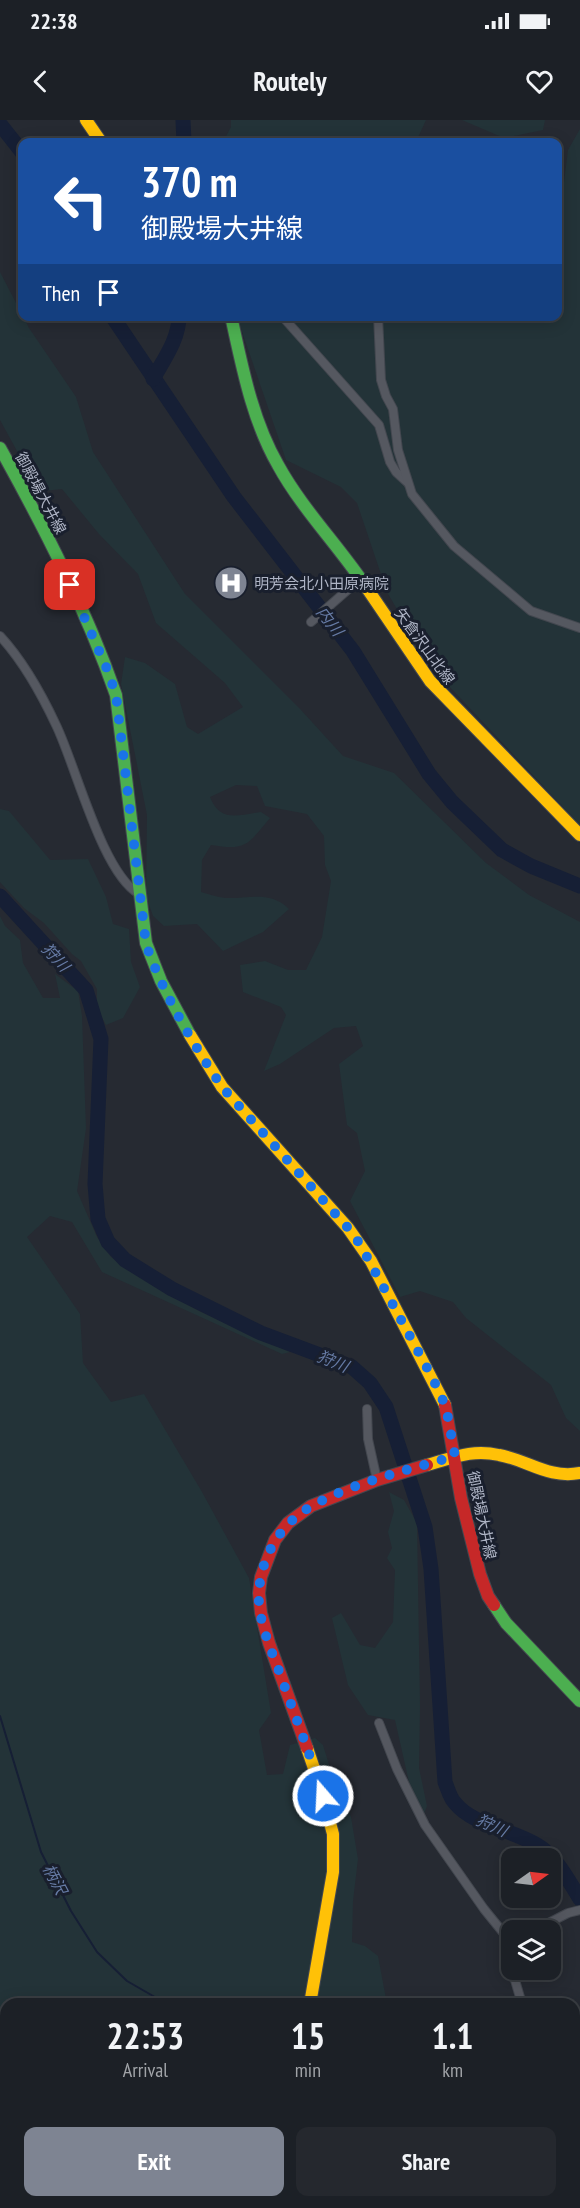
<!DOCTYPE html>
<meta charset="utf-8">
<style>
body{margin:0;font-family:"PT Sans Narrow","Noto Sans JP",sans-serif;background:#25282e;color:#f1f3f6;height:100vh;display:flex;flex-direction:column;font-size:22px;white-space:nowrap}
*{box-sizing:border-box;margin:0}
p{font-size:20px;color:#a0a3a7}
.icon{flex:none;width:33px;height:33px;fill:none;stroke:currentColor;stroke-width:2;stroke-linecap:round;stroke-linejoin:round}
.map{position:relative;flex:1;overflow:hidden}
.panel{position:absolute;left:0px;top:1878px;width:580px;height:210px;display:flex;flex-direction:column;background:#1c2026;border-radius:18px 18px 0 0;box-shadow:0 3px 15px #0003,0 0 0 2px #3a3e43}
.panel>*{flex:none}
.hud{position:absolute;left:18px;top:18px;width:544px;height:183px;border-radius:12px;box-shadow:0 3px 15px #0003,0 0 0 2px #3a3e43;background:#1a4fa0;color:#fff;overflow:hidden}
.needle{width:39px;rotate:76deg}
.fabs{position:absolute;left:501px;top:1728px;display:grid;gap:12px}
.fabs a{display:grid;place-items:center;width:60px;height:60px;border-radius:12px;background:#1c2026;box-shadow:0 3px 15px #0003,0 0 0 2px #3a3e43;font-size:30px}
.pin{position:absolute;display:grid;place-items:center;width:51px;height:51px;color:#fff;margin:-26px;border-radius:12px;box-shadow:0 3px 9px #0006}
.me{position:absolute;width:66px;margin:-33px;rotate:341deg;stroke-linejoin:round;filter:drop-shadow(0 0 4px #0008)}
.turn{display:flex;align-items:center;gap:21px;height:126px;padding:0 24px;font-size:27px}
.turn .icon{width:78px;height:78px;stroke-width:2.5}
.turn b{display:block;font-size:42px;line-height:51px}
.then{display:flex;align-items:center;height:57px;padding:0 24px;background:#0003;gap:12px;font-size:22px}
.eta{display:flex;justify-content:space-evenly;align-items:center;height:102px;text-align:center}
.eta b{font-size:36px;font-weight:600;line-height:42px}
.action{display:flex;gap:12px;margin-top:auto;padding:12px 24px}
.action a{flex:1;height:69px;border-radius:12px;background:#7e8492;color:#fff;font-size:24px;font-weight:600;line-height:69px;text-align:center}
.action a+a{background:#25282e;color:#f1f3f6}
.status{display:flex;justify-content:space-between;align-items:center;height:42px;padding:0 30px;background:#1c2026;direction:ltr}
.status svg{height:16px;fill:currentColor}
header{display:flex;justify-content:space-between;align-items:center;height:78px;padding:0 24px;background:#1c2026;font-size:27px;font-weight:600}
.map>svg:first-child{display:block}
.green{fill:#233338}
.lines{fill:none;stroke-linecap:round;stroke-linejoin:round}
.stream{stroke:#161f35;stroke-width:2}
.river{stroke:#161f35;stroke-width:15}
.street-casing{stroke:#43474f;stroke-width:10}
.fast-casing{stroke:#43474f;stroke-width:14}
.slow-casing{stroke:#43474f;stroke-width:14}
.jam-casing{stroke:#43474f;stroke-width:14}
.street{stroke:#555860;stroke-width:8}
.fast{stroke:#4caf50;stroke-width:12}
.slow{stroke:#ffc107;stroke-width:12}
.jam{stroke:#c62828;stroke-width:12}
.route{stroke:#1a73e8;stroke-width:10;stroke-dasharray:0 18}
.labels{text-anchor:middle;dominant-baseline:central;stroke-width:6;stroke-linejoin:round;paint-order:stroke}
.street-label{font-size:15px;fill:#aeb4c5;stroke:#191f2d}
.poi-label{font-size:15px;fill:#aeb4c5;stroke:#191f2d;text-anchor:start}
.water-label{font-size:16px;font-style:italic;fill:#667ba5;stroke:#191f2d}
</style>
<div class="status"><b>22:38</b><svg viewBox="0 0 49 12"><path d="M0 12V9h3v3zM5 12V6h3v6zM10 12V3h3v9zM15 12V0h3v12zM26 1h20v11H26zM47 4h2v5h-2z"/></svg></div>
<header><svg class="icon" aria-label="back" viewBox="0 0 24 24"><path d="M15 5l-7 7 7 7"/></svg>Routely<svg class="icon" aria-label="heart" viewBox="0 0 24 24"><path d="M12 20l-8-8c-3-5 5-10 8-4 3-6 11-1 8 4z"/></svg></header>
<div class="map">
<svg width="580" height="2088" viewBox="0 0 580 2088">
<rect width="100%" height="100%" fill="#262a32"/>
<!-- green -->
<g class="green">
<polygon points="231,0 426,0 416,22 223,22 231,7"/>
<polygon points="462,0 545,0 543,10 504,18"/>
<polygon points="580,9 580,705 430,546 387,472 357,383 341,367 286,340 237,197 558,196 558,78 563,70 568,30"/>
<path d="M0 152 29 208 76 277 93 332 185 474 301 590 343 636 394 653 486 743 529 775 580 802V1311L566 1298 551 1265 466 1198 453 1182 420 1171 400 1177 350 1081 365 1051 357 1013 347 1005 339 944 363 926 356 906 334 908 280 944 264 951 286 895 281 887 243 872 240 845 265 841 288 850H306L322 817 331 761 325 745 324 716 307 694 265 686 257 666 236 665 210 677C220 703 238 695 261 692L270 698C248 724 247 731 211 725L202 740 201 772C209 774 217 777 225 778 248 779 270 770 289 789L263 812 223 831 197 804 164 806 153 796 146 776 147 695 121 564 125 537 145 543 175 564 187 607 198 614 243 587 225 563 156 503 138 454 99 414 62 369 35 372 19 350 17 331 0 300Z"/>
<polygon points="0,689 9,691 50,740 88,739 106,777 113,804 129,809 131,842 140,867 123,898 106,905 97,888 97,869 81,841 72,834 44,803 24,788 0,762"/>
<path d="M0 796 5 806 20 820 23 843 43 878H60L55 854 78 871 82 896 86 1008 77 1071 97 1117 111 1137 160 1169 199 1191 290 1232 282 1234 102 1152 72 1102 50 1096 27 1117 80 1194 83 1243 111 1282 144 1274 202 1372 249 1458 271 1593 259 1610 267 1655 283 1654 290 1625 315 1618 323 1625 330 1648 351 1697 358 1739 353 1781 352 1822 365 1826 378 1836 387 1884H6V2082H34C23 2087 12 2088 0 2085Z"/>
<polygon points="389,1372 404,1380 417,1403 420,1586 419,1648 427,1686 423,1696 409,1662 395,1600 368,1595 348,1565 332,1498 341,1493 360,1525 375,1528 393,1502 395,1450 387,1438 392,1428 388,1412 394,1391"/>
<polygon points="72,2082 319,2082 315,2088 76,2088"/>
</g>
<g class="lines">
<!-- stream -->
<g class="stream">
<polyline points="0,1596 41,1732 71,1791 97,1832 127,1861 167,1884"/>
<polyline points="574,1946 580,1945"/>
</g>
<!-- river -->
<g class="river">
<polyline points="183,0 184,22"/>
<polyline points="0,4 22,32"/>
<polyline points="112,196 234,377 353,531 429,654 452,682 502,730 531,746 580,766"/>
<path d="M153 259C164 239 179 219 179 196"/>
<path d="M0 776 86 870 101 919 95 1064 98 1099 108 1122 125 1140 172 1169 261 1213 352 1247 370 1263 386 1287 425 1407 431 1449 445 1662C448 1669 450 1678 455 1683 472 1705 514 1710 537 1725 557 1737 568 1760 580 1779"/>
</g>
<defs>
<g id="street">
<polyline points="282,196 379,305 390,342 396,352 408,363"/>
<polyline points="378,196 381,260 386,276 393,289 398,330 412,374 454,426 531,491 580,508"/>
<polyline points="311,502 360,459"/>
<path d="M0 516C24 542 41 573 56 605 76 646 102 753 139 774"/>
<polyline points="367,1289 368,1319 377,1360"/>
<polyline points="379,1603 397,1649 425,1705 484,1789 510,1821 512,1847"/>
<polyline points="535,1810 568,1793 580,1790"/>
<polyline points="512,1850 522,1884"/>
<polyline points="574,1973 580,1983"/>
<polyline points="574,2052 580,2041"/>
<polyline points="574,2080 577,2088"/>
<polyline points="303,2082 304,2088"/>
</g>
<g id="fast">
<path d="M231 196C242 246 252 300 278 345 301 387 335 422 362 461"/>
<path d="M0 328C44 407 86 489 116 575L146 823 161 861 190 915"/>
<polyline points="494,1485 506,1503 580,1581"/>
<polyline points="0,1942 6,1951"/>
<polyline points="249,2082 258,2088"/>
</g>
<g id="slow">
<polyline points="86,0 101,22"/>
<polyline points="362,461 430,561 580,715"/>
<polyline points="190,915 222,967 348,1108 371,1141 445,1285"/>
<path d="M427 1345C453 1338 471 1329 499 1335 528 1340 548 1359 580 1353"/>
<polyline points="307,1628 319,1663 333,1714 333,1752 310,1884"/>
</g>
<g id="jam">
<polyline points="445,1285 461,1378 480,1454 488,1476 494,1485"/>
<polyline points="307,1628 269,1523 261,1493 259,1473 261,1457 275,1420 288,1403 311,1386 377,1360 427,1345"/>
<polyline points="327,2088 330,2082"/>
</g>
</defs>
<!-- street casing -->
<use href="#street" class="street-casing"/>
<!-- fast casing -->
<use href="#fast" class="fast-casing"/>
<!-- slow casing -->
<use href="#slow" class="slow-casing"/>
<!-- jam casing -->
<use href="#jam" class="jam-casing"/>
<!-- street -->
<use href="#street" class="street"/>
<!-- fast -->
<use href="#fast" class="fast"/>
<!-- slow -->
<use href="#slow" class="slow"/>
<!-- jam -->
<use href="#jam" class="jam"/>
</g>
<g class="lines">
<!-- route -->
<path class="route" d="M70 465 107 549 116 575 146 824C163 874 192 922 222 967L348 1108 360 1124 432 1257 446 1287 455 1336C409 1350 354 1362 312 1386 281 1403 261 1436 259 1472 257 1498 270 1527 279 1551 294 1593 310 1634 323 1676"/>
</g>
<!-- icons -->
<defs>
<symbol id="hospital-disc" viewBox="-11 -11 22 22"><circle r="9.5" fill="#7e8492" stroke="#191f2d"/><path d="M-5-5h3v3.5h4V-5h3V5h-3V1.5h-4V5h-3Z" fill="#fff"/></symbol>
</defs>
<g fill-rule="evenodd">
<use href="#hospital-disc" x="212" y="444" width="38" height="38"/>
</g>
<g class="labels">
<!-- street labels -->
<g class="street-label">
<text transform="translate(41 373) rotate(62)">御殿場大井線</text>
<text transform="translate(425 526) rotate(54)">矢倉沢山北線</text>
<text transform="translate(482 1395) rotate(78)">御殿場大井線</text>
</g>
<!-- poi labels -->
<g class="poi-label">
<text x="254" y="463">明芳会北小田原病院</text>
</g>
<!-- water labels -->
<g class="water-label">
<text transform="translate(330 501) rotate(52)">内川</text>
<text transform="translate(56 837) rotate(47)">狩川</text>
<text transform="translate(333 1241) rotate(22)">狩川</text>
<text transform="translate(492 1705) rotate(24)">狩川</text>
<text transform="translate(55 1759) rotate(62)">柄沢</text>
</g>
</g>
</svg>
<div class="fabs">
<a><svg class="needle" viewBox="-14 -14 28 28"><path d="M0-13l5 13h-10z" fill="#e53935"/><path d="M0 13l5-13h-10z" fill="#a0a3a7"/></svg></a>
<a><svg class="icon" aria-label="layers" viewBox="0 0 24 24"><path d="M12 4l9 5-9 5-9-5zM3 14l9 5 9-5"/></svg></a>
</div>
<div class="pin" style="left:70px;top:465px;background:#d93025"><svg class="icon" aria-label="arrive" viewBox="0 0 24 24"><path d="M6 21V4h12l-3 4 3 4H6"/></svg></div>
<svg class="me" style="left:323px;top:1676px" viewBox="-20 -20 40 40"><circle r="17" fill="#1a73e8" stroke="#fff" stroke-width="3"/><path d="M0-11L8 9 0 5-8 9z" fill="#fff"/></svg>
<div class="hud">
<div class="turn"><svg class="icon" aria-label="left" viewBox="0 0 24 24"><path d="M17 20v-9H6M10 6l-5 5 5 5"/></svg><div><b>370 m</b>御殿場大井線</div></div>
<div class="then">Then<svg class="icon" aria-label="arrive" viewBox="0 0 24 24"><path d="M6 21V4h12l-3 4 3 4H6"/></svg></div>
</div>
<section class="panel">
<div class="eta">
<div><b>22:53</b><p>Arrival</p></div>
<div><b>15</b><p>min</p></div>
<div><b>1.1</b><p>km</p></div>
</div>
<div class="action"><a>Exit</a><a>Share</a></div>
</section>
</div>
